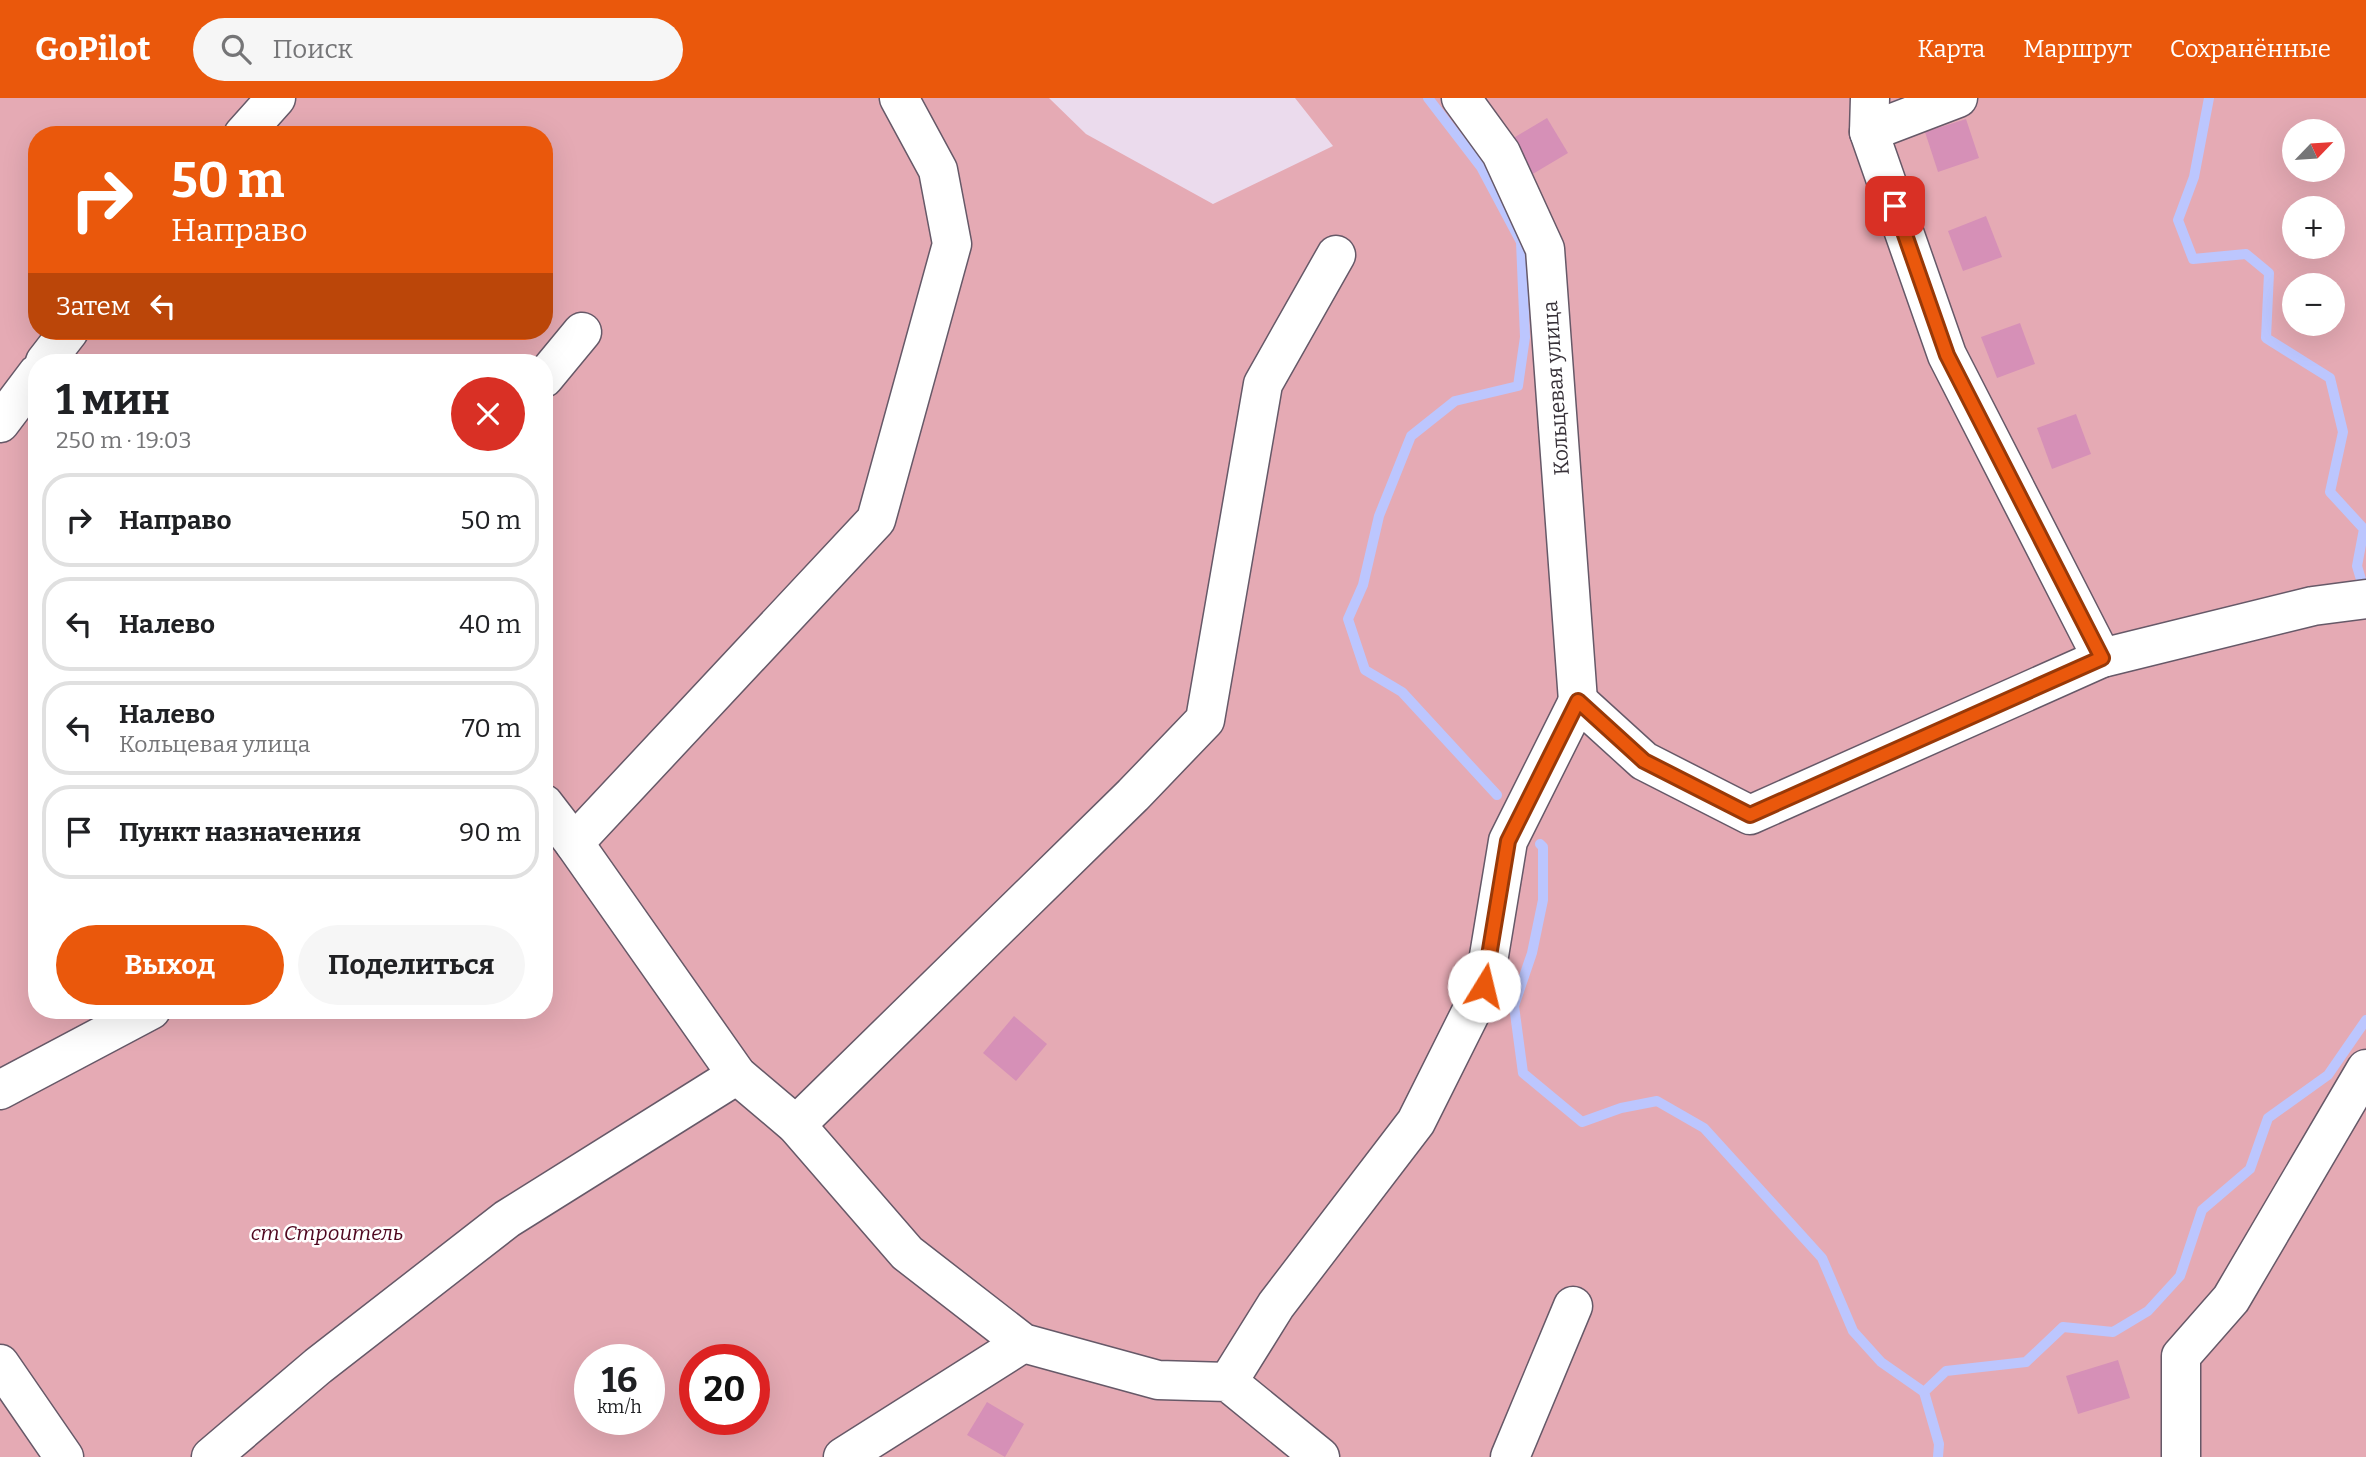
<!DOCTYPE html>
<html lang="ru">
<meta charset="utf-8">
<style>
body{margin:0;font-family:Bitter,serif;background:#f6f6f6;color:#202124;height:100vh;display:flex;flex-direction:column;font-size:26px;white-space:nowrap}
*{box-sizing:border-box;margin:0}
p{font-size:23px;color:#757577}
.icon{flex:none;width:38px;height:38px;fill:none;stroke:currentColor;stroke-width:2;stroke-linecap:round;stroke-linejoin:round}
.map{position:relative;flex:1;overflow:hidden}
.sheet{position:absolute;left:28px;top:256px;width:525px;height:665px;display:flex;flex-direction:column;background:#fff;border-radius:28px;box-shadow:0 7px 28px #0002}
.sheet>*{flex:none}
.guide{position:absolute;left:28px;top:28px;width:525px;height:214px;border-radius:28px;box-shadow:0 7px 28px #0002;background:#ea580c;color:#fff;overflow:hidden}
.needle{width:46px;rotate:65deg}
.tools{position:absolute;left:2282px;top:21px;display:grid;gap:14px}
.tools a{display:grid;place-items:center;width:63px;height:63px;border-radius:50%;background:#fff;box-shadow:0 7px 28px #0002;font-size:35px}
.speed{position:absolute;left:574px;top:1246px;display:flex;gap:14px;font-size:35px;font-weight:700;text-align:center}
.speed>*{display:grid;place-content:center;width:91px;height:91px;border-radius:50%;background:#fff;box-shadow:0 7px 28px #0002;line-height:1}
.speed small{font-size:18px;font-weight:400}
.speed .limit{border:10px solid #d22;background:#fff;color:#111}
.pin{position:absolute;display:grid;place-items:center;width:60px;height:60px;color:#fff;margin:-30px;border-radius:14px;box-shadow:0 4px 10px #0006}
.me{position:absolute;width:77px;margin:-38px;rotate:9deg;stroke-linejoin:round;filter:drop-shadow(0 0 5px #0008)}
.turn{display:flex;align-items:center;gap:24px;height:147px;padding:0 28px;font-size:32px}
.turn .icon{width:91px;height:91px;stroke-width:2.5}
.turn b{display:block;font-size:49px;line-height:60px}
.then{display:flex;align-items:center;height:66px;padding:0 28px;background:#0003;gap:14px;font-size:26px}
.round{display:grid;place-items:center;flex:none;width:74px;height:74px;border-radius:37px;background:#f6f6f6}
.headline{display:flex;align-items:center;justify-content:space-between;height:119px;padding:0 28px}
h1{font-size:42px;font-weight:700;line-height:52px}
.action{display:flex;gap:14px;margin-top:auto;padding:14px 28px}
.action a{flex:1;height:80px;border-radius:42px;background:#ea580c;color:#fff;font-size:28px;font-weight:700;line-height:80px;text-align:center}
.action a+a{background:#f6f6f6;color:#202124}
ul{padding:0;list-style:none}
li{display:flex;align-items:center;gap:21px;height:94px;margin:0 14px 10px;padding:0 14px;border:4px solid #e0e0e0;border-radius:28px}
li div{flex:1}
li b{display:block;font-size:26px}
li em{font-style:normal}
header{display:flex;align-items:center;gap:42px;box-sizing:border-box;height:98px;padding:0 35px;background:#ea580c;color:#fff}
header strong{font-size:33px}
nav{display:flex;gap:38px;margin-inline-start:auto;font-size:24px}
.search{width:490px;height:63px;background:#f6f6f6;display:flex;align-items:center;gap:18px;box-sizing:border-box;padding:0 24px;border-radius:38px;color:#757577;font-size:26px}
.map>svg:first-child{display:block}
.green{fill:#e5aab4;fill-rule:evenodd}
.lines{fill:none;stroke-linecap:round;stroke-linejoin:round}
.stream{stroke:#bcc6fe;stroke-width:10}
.building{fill:#d690b7}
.minor-casing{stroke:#665968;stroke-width:41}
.minor{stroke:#fff;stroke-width:38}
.route-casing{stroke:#983908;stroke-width:18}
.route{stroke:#ea580c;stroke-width:12}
.labels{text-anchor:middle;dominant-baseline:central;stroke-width:5;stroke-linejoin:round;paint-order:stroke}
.street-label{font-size:21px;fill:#373138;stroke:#fff}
.park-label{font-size:21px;font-style:italic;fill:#4f071f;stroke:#fff}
</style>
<header>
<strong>GoPilot</strong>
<div class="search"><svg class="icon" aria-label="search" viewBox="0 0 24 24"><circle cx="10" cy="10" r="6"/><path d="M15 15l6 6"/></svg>Поиск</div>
<nav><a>Карта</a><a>Маршрут</a><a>Сохранённые</a></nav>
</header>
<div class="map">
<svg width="2366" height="1359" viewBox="0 0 2366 1359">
<rect width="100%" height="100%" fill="#ebdbed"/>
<!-- green -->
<path class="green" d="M0 0H1049L1086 36 1213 106 1333 48 1295 0H2366V1359H0ZM2294 33H2333V72H2294ZM37 37H544V233H37ZM2294 110H2333V149H2294ZM2294 187H2333V226H2294ZM37 264H544V912H37ZM590 1262H649V1321H590ZM695 1262H754V1321H695Z"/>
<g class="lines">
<!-- stream -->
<g class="stream">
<polyline points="1428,0 1481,69 1521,144 1525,239 1518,288 1455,303 1411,338 1379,418 1363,487 1348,521 1365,572 1402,594 1497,697"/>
<polyline points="2209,0 2194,79 2178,122 2193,161 2246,156 2269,175 2266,240 2330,280 2343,334 2330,394 2364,431 2357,468 2365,495"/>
<polyline points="1540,746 1543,749 1543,802 1532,855 1514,908 1523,975 1582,1024 1621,1010 1657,1003 1704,1030 1822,1160 1853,1233 1881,1264 1924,1294"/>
<polyline points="1938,1359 1939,1346 1924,1294 1946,1273 2026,1264 2063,1229 2113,1234 2148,1213 2180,1178 2202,1112 2250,1071 2268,1020 2328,977 2366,922"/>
</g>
</g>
<!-- building -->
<g class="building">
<polygon points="1547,20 1568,55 1531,77 1510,42"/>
<polygon points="1966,21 1979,60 1938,74 1925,34"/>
<polygon points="1986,118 2002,159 1963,173 1948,133"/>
<polygon points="2020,225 2035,266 1997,280 1981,239"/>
<polygon points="2076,316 2091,356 2052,371 2037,330"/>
<polygon points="1014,918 1047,946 1016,983 983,955"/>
<polygon points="2118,1262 2130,1300 2078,1316 2066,1278"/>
<polygon points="987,1304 1024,1326 1005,1359 967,1337"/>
</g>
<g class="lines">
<defs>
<g id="minor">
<polyline points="1461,0 1501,55 1545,151 1578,603"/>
<polyline points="1870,0 1869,34 1947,257 2102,560"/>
<polyline points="1869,34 1958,0"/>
<polyline points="243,37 276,0"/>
<polyline points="45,264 69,233"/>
<polyline points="544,280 582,234"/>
<polyline points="0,325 37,276"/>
<polyline points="544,706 574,745 737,977 796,1027 907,1155 1023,1245 1158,1282 1228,1284 1320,1359"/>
<polyline points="574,745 876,422 952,146 938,72 899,0"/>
<polyline points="0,992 151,912"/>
<polyline points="796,1027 1133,697 1205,622 1263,286 1336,157"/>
<polyline points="0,1266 64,1359"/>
<polyline points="1228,1284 1276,1207 1416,1024 1484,888 1508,743 1578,603 1644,663 1750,717 2102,560 2313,508 2366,501"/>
<polyline points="211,1359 318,1268 507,1121 737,977"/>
<polyline points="843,1359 1023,1245"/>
<polyline points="1510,1359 1573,1208"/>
<polyline points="2181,1359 2181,1258 2231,1201 2366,971"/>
</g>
</defs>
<!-- minor casing -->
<use href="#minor" class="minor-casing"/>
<!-- minor -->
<use href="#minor" class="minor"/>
</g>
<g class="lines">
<defs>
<polyline id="route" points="1484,888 1508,743 1578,603 1644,663 1750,717 2102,560 1947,257 1895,108"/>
</defs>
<!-- route casing -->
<use href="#route" class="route-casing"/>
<!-- route -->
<use href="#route" class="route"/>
</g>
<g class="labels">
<!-- street labels -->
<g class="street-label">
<text transform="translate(1556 290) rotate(-94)">Кольцевая улица</text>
</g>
<!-- park labels -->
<g class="park-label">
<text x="327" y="1135">ст Строитель</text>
</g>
</g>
</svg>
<div class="tools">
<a><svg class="needle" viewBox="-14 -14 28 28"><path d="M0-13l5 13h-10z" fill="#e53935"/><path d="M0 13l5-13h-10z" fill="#757577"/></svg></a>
<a>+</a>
<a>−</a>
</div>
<div class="speed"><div>16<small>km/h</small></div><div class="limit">20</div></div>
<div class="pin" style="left:1895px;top:108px;background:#d93025"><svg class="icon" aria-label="arrive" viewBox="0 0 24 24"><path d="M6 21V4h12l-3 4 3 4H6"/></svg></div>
<svg class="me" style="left:1484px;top:888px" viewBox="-20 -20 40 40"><circle r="19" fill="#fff"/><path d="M0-13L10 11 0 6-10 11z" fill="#ea580c"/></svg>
<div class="guide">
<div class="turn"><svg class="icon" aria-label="right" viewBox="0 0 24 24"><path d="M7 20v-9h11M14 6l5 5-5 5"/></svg><div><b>50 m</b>Направо</div></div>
<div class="then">Затем<svg class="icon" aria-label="left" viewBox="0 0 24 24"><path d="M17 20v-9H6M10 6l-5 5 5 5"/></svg></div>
</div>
<section class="sheet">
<div class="headline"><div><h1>1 мин</h1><p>250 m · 19:03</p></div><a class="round" style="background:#d93025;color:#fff"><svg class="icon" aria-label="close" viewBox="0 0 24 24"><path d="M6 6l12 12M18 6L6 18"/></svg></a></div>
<ul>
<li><svg class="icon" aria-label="right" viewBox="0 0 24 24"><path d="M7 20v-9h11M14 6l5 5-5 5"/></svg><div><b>Направо</b></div><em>50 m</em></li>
<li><svg class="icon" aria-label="left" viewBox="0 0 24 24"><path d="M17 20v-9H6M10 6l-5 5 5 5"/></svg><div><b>Налево</b></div><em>40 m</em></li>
<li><svg class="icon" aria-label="left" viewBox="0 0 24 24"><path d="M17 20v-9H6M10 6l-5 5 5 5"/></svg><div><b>Налево</b><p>Кольцевая улица</p></div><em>70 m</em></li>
<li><svg class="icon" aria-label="arrive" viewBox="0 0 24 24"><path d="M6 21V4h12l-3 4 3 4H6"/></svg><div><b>Пункт назначения</b></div><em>90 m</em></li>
</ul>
<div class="action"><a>Выход</a><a>Поделиться</a></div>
</section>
</div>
